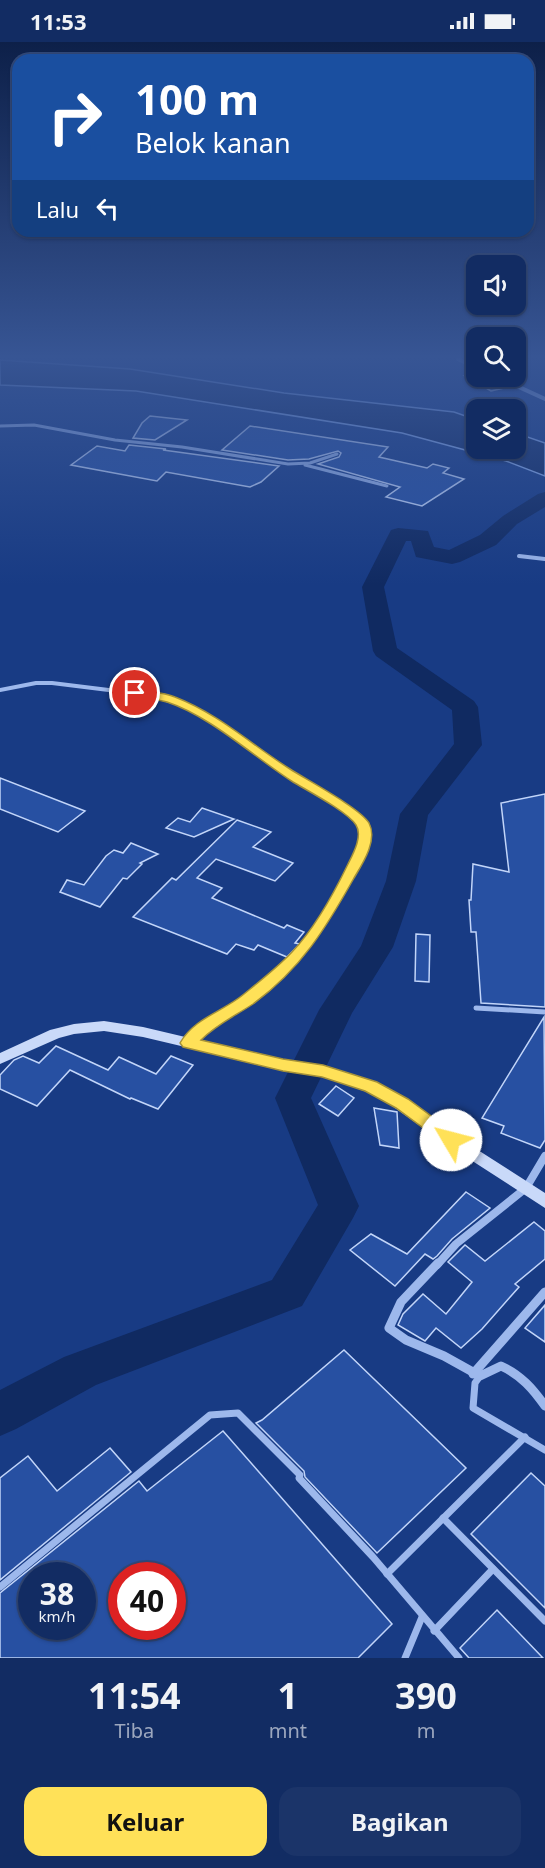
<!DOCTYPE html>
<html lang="id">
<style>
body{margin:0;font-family:"Noto Sans",sans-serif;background:#1b3469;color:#f1f3f6;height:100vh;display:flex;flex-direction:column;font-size:22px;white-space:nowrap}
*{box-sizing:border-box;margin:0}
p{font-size:20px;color:#9ca7be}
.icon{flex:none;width:33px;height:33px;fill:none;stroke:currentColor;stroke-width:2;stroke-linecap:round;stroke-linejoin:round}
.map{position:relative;height:1616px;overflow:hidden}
.side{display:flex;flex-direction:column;background:#122c63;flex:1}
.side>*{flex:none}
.hud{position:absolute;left:12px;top:12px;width:522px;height:183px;border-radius:18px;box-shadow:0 2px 4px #0004,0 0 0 2px #314878;background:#1a4fa0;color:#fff;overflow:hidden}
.fabs{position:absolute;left:466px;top:213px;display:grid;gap:12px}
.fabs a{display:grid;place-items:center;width:60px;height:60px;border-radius:12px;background:#122c63;box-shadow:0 2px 4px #0004,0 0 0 2px #314878;font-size:30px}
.speed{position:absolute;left:18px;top:1520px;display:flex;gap:12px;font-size:30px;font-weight:700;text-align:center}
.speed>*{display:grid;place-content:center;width:78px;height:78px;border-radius:50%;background:#122c63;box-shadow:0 2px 4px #0004,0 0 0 2px #314878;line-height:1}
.speed small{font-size:15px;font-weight:400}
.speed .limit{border:9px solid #d22;background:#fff;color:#111}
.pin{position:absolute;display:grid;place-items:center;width:51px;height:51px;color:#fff;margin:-26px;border:3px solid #fff;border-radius:50%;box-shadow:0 2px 6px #0007}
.me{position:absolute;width:66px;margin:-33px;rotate:307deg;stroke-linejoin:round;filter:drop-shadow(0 0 4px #0008)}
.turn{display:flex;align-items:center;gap:21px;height:126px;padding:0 24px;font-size:27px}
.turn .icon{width:78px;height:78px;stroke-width:2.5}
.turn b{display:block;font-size:42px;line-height:51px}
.then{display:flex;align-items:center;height:57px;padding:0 24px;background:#0003;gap:12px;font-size:22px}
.eta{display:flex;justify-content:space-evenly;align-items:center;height:102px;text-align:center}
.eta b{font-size:36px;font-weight:700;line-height:42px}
.primary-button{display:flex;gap:12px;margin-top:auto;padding:12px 24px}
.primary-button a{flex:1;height:69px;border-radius:18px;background:#ffe158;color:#111;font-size:24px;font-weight:700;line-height:69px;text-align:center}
.primary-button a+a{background:#1b3469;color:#f1f3f6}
.status{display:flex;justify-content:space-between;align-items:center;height:42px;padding:0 30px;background:#122c63;direction:ltr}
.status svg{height:16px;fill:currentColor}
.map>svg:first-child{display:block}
.water{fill:#102a61;stroke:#8fb1ef;stroke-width:1.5}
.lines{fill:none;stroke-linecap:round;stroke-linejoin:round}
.river{fill:#102a61;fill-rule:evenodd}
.building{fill:#2750a2;stroke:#c2d5f9;stroke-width:1.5;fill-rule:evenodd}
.lane-far4{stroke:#9db8ec;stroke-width:3}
.lane-far3{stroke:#9db8ec;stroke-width:4}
.lane-far2{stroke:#9db8ec;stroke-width:4.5}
.lane-far1{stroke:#9db8ec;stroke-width:5}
.lane{stroke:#9db8ec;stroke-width:7}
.street-far2{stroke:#9db8ec;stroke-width:4}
.street-far1{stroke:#9db8ec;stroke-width:8}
.street{stroke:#9db8ec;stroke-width:9}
.secondary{fill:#c9d9f9;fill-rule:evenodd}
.route{fill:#ffe158;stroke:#a69239;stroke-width:1.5}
</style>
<div class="status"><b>11:53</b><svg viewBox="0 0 49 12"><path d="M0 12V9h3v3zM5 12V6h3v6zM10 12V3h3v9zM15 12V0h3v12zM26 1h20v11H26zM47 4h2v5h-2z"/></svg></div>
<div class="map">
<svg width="545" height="1616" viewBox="0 0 545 1616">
<rect width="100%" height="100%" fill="#183b84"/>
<!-- water -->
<polygon class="water" points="0,318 130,327 284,351 454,370 477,378 477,406 516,406 516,391 545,401 545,434 506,419 402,391 136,349 0,343"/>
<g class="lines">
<!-- river -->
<polygon class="river" points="545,450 545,465 517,482 496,503 460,520 452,522 416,515 411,499 406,499 384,545 397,606 474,659 478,665 482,703 428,773 416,839 393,905 352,971 311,1056 359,1164 353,1176 302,1264 96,1343 16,1387 0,1394 0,1348 64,1315 272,1238 318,1163 275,1056 319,968 361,904 386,839 400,772 454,702 452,668 376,614 373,609 362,545 391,488 398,486 428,489 434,505 449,508 480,493 503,474 538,452"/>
</g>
<!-- building -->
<g class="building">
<polygon points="465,334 491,334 509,345 491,349"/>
<polygon points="150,374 187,378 155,398 133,396 142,381"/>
<polygon points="250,384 388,405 379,415 427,426 433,422 449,426 443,431 464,437 422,464 386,455 400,445 318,422 339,415 341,411 338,409 309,417 288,418 222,408"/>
<polygon points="129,403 166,407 163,408 279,424 261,440 250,445 166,430 157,439 71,423 97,404 125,409"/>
<polygon points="0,736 85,769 58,790 0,767"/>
<polygon points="545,752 545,965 481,961 476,890 471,890 469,858 471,858 473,822 509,830 501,761"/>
<polygon points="202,766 234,777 194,795 166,786 178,776 190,780"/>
<polygon points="237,778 271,790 253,805 293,821 275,839 216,817 197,836 222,846 212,856 284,886 287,883 304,890 295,901 300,902 287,915 258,903 254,908 236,902 227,912 133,875 172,836 176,838"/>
<polygon points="131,801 158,812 140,821 142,822 127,837 123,836 100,865 60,850 67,838 84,843 106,814 114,808 123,811"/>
<polygon points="416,892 430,893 429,940 415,939"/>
<polygon points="544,975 545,1098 540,1106 501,1091 504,1084 482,1076"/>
<polygon points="56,1004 108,1028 119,1015 156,1032 171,1014 193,1023 158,1067 131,1056 130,1057 70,1028 37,1064 0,1047 0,1033 14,1018 23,1014 39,1021"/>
<polygon points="336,1044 354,1056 338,1074 319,1062"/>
<polygon points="374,1066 397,1070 399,1106 380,1103"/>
<polygon points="466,1150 490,1166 452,1197 437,1214 433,1217 425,1212 395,1244 350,1208 371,1192 407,1212"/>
<polygon points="534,1180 545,1189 545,1217 515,1242 519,1245 482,1287 461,1306 436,1286 425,1299 398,1283 403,1272 423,1252 446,1272 472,1240 448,1220 465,1203 485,1219"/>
<polygon points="545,1263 545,1300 525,1286"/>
<polygon points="344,1308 466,1426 377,1511 305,1435 304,1429 256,1381 262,1378"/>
<path d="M223 1389 392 1582 358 1616H0V1551L139 1439 147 1449ZM32 1533H82V1584H32ZM122 1533H172V1584H122Z"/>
<polygon points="110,1406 131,1430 0,1538 0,1436 28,1414 57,1449"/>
<polygon points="531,1431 545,1444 545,1566 471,1492"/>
<polygon points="497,1568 543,1616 469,1616 460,1606"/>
</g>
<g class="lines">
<!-- lane-far4 -->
<g class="lane-far4">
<polyline points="0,384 34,383 115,398 182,405 288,422 310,421 337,412"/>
<polyline points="305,423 387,444"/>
</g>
<!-- lane-far3 -->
<g class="lane-far3">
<polyline points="519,514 545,517"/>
<polyline points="0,648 36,641 52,641 149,653 190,665"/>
</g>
<!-- lane-far2 -->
<polyline class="lane-far2" points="187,664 222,683 272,721 348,769 362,781 365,790 363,804 352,828 329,869 299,911"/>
<!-- lane-far1 -->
<g class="lane-far1">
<polyline points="476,966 545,970"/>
<polyline points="188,1001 208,982 248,957 300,910"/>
</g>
<!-- lane -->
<g class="lane">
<polyline points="480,1334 475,1341 473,1366 545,1408"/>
<polyline points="443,1476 545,1579"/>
<polyline points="387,1532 525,1395"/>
<polyline points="0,1545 210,1373 238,1371 300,1433 299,1436 373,1515 459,1616"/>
<polyline points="434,1589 493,1527"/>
<polyline points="405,1616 422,1575"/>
</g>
<!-- street-far2 -->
<g class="street-far2">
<polyline points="458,317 477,326"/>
<polyline points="495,334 545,357"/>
</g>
<!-- street-far1 -->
<polyline class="street-far1" points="437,1223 456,1202 526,1146 545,1114"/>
<!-- street -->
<g class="street">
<path d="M438 1221 401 1260 389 1286 406 1298 444 1314 480 1334 501 1324C521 1333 533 1347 545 1364"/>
<polyline points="473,1332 545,1250"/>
</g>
<!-- secondary -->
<polygon class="secondary" points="104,979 143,985 283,1018 323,1024 388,1046 456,1094 545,1151 545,1166 446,1102 378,1054 322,1034 283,1028 143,995 104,989 74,992 59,996 0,1022 0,1011 50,988 74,982"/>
</g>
<!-- sky -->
<linearGradient id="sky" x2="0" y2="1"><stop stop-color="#0d2049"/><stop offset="0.58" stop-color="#375594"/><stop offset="1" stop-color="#375594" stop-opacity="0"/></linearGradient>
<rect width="545" height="543" fill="url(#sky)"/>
<!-- route -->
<path class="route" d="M135 647C148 650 163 650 175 655 219 672 252 703 290 727 307 738 360 766 369 781 378 798 363 821 354 836 326 886 301 927 253 962 235 974 217 982 201 998L283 1017 323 1023 377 1040 408 1057 457 1093 460 1098 457 1102 451 1104 445 1102 396 1066 365 1049 322 1035 283 1029 183 1005 180 1001C194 976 224 969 244 952 260 939 278 925 292 910 315 886 334 851 348 822 353 812 363 794 356 783 348 770 308 749 293 740 254 715 210 674 167 660 155 657 143 656 131 653V648Z"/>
</svg>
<div class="fabs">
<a><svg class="icon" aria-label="sound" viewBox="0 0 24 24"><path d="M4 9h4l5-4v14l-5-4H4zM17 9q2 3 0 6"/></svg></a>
<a><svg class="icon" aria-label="search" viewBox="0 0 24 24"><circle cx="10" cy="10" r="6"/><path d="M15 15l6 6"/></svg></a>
<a><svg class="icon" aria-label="layers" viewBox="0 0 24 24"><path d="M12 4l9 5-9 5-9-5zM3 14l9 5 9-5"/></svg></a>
</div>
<div class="speed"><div>38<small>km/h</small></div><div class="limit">40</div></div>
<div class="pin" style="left:135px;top:651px;background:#d93025"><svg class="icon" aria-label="arrive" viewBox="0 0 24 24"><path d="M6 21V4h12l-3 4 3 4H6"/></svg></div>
<svg class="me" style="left:451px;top:1098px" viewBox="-20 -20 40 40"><circle r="19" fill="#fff"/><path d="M0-13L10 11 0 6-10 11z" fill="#ffe158"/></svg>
<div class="hud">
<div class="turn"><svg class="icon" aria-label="right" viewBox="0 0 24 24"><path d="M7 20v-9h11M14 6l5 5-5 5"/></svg><div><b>100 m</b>Belok kanan</div></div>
<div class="then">Lalu<svg class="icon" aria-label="left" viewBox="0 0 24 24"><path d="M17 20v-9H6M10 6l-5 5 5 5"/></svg></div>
</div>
</div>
<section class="side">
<div class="eta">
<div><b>11:54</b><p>Tiba</p></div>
<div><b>1</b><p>mnt</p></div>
<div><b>390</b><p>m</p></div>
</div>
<div class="primary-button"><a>Keluar</a><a>Bagikan</a></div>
</section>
